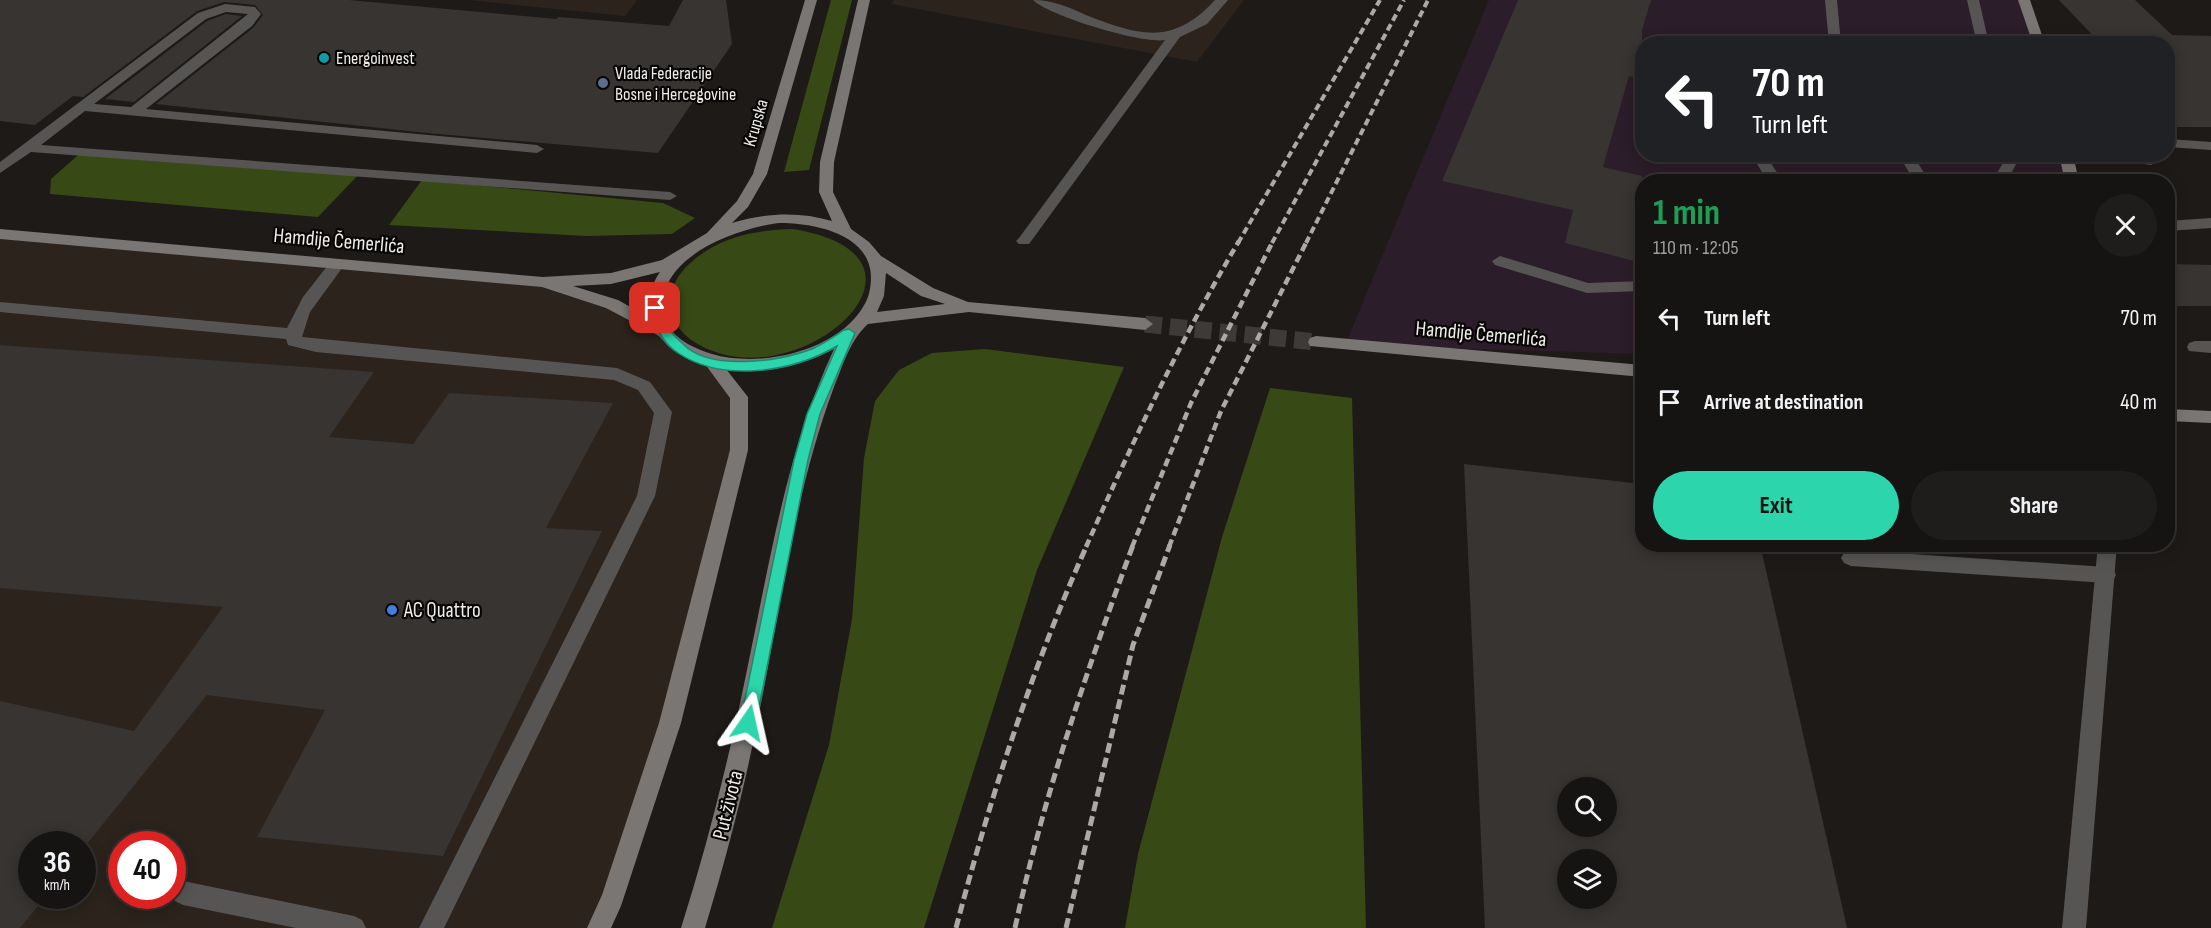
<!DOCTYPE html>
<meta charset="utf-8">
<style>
body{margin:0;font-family:"Sofia Sans Condensed",sans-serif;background:#1f1d1b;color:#f1f3f6;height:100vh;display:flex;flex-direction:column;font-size:22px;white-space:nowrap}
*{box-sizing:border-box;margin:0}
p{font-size:20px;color:#9e9e9f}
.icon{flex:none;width:33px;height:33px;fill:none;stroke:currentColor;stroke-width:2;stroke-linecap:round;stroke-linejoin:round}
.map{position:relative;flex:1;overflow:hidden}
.side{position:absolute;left:1635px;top:174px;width:540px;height:378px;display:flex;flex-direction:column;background:#161412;border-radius:24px;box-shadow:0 3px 15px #0003,0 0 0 2px #353332}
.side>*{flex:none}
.guide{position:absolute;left:1635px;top:36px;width:540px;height:126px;border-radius:24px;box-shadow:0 3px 15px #0003,0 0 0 2px #353332;background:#202124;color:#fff;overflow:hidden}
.controls{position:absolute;left:1557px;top:777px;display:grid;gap:12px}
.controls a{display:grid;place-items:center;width:60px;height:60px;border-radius:50%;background:#161412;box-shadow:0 3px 15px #0003,0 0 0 2px #353332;font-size:30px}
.speed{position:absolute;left:18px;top:831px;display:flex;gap:12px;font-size:30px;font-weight:700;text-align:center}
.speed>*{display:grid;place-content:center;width:78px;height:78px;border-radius:50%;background:#161412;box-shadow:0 3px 15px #0003,0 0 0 2px #353332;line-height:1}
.speed small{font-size:15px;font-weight:400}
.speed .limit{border:9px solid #d22;background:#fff;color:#111}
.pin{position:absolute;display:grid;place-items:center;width:51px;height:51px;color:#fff;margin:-26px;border-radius:12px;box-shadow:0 3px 9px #0006}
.me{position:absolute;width:66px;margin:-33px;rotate:11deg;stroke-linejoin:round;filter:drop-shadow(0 0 4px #0008)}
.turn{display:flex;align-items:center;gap:21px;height:126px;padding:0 18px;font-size:27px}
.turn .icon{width:78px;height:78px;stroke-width:2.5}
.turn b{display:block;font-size:42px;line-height:51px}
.round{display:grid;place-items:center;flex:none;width:63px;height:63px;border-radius:32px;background:#1f1d1b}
.summary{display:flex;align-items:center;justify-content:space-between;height:102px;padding:0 18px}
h1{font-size:36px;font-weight:700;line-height:45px;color:#1e9e55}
.action{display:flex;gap:12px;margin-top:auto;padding:12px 18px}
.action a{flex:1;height:69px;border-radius:36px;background:#2cd5ab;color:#111;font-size:24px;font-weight:700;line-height:69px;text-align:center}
.action a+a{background:#1f1d1b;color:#f1f3f6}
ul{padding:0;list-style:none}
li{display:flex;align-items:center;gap:18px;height:84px;padding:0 18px}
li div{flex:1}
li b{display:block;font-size:22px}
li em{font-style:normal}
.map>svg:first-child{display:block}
.built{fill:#2b231c;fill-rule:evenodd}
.industrial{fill:#2b1d29}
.green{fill:#374915}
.building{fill:#373431;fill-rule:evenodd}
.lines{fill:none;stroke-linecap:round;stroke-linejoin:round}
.secondary-tunnel{stroke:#3d3a38;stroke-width:17;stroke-dasharray:17 8;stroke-linecap:butt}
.lane{fill:#575554;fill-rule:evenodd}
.street{fill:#575554;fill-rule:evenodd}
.secondary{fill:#797674;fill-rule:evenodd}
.rail-far2{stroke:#acaaa8;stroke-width:4;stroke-dasharray:7 4;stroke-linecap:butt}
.rail-far1{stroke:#acaaa8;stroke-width:4.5;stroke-dasharray:8 4.5;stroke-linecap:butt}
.rail{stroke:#acaaa8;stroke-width:5;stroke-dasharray:10 5;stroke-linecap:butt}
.route{fill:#2cd5ab;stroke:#1d8a6f;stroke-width:1.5}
.culture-dot{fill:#0f9aa8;stroke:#070605;stroke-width:2}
.service-dot{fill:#5c6f8a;stroke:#070605;stroke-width:2}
.shop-dot{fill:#3f7fe0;stroke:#070605;stroke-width:2}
.labels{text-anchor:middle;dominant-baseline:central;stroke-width:4.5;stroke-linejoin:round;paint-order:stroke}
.far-poi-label{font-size:18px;fill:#efedeb;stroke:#070605;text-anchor:start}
.far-street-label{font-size:18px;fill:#efedeb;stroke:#070605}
.street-label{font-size:21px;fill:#efedeb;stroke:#070605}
.poi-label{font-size:21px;fill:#efedeb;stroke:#070605;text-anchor:start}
</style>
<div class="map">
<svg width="2211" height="928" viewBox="0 0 2211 928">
<rect width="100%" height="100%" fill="#1e1a18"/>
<!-- built -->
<g class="built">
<polygon points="467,0 637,0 625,16"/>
<polygon points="894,0 1244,0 1197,62 891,4"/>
<path d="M0 234 544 287 611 304 710 362 737 397V450L668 722 598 928H0ZM32 844H82V896H32ZM122 844H172V896H122Z"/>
</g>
<!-- industrial -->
<polygon class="industrial" points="1489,0 2024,0 2037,43 1642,44 1642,154 2063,155 2067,181 1642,182 1642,354 1345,345"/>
<!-- green -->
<g class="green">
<polygon points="831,0 852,0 809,170 784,172"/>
<polygon points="85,149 361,172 318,217 50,194 51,179"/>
<polygon points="422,180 663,203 695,218 672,234 586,236 389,225"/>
<path d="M793 229C949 255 820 381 722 354 661 337 651 286 706 251 732 234 762 230 793 229Z"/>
<polygon points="985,349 1124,367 1037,570 924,928 772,928 829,745 852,619 864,458 875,401 899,370 932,353"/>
<polygon points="1270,388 1352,398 1366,928 1125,928 1138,854 1222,537"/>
</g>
<!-- building -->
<g class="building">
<polygon points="0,0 349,0 556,19 559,17 669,26 683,0 726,0 732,44 658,153 427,133 156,104 253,28 263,15 255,5 224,2 197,11 83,97 73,96 35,125 0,121"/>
<polygon points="1518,0 1651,0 1642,30 1642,79 1629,76 1603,167 1642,176 1642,263 1565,243 1573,210 1442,181"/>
<polygon points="2059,0 2135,0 2172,35 2211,36 2211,127 2168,127 2168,44 2101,44"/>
<polygon points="226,14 242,16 134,102 105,99 207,21"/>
<polygon points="2168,264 2211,265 2211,306 2168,306"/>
<polygon points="0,345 374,372 329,437 413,444 449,393 613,403 546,528 602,531 443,856 257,837 325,710 207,695 82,850 82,844 32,844 32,896 46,896 20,928 0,928 0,701 134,731 223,607 0,588"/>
<path d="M1464 464 1642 484V544H1760L1847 928H1485ZM1568 788H1606V826H1568ZM1568 860H1606V898H1568Z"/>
</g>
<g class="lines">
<!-- secondary-tunnel -->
<polyline class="secondary-tunnel" points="1145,324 1316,342"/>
<!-- lane -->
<g class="lane">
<path d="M1033 0C1053 0 1068 7 1086 15 1139 36 1173 46 1215 0H1228L1207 24 1180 37 1029 244H1019L1016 241 1019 238 1165 40C1142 44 1049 16 1033 0Z"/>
<polygon points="1825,0 1837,0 1841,44 1829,44"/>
<polygon points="1967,0 1979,0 1989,44 1977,44"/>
<path d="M225 4 255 7 261 14 252 26 146 109 537 145 544 149 537 153 85 111 41 145 670 192 677 196 670 200 31 152 0 173V162L198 13ZM226 12 248 14 131 107 94 104 206 19Z"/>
<polygon points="2168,139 2211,142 2211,150 2168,147"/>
<polygon points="1751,154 1765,154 1783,182 1768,182"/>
<polygon points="1898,154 1912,154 1930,182 1915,182"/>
<polygon points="2008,154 2022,154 2006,182 1992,182"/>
<polygon points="2096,154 2167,154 2151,165 2103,158"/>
<polygon points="2211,218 2211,228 2168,231 2168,221"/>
<polygon points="1500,256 1588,283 1642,281 1642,291 1587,293 1495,265 1492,261"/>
<polygon points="337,259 345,264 310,312 302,337 617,368 650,382 672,412 655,496 444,928 419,928 637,496 654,413 638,390 614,380 316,352 288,345 286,339 0,312 0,302 287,328 303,297 332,260"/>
<polygon points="2195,341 2211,341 2211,353 2189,351 2187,347 2189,343"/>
<polygon points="1851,550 2106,567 2113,569 2116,575 2113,581 2106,583 1851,566 1844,563 1841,558 1844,553"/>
<polygon points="183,881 354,916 362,920 366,928 296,928 183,905 175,901 172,896 175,885"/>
</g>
<!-- street -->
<polygon class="street" points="2098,544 2117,544 2086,928 2062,928"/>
<!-- secondary -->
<g class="secondary">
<path d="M805 0H817L767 174 748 207 732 223C765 213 799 211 832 221L819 192 820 162 858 0H870L834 162 833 192 851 229 869 242 881 256 933 288 968 302 1145 318 1153 324 1145 330 969 312 868 324C850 340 843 365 834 387 792 499 779 621 754 738 741 802 724 865 705 928H681C709 840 731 750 749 660 771 555 788 447 834 349 800 367 764 374 726 369L748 397V450L681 723 621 906 611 928H587L602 895 659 723 730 450V398L705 364 688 359 669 347 659 336 606 308 542 287 0 239V229L543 277 611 273 662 260 707 233 737 201 753 174ZM779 223C813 223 870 233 871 277 871 287 869 298 863 307 836 352 759 368 712 354 696 349 675 340 668 324 643 262 733 229 779 223ZM660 272C651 285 646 302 650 318L618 300 573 286 611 284ZM886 273 921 296 945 304 877 312 884 296Z"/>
<polygon points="2018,0 2030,0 2045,44 2033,44"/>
<polygon points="2059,154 2073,154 2079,182 2065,182"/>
<polygon points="1316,336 1642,365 1642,377 1310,346 1308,342 1310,338"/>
<polygon points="2168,409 2211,411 2211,423 2168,421"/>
</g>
<!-- rail-far2 -->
<g class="rail-far2">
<polyline points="1238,243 1380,0"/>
<polyline points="1272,243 1404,0"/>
<polyline points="1306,243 1428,0"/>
</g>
<!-- rail-far1 -->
<g class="rail-far1">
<path d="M1086 547C1132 443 1181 339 1239 241"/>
<polyline points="1132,547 1191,403 1273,241"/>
<polyline points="1169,547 1221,411 1307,241"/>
</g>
<!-- rail -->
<g class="rail">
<path d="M956 928C990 798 1032 668 1087 545"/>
<path d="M1015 928C1043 798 1087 670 1133 545"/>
<polyline points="1066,928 1133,645 1170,545"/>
</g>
</g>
<!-- route -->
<path class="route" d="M655 304C665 307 664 322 670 330 673 335 679 340 683 344 710 372 780 361 812 349 823 344 834 337 844 330L849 329 855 333 820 414 808 460 756 723 754 728 748 730 742 728 740 723 794 460 807 414 837 346C793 372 723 383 678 353 662 343 655 325 649 308Z"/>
<!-- markers -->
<circle class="culture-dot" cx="324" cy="58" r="6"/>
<circle class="service-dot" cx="603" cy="83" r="6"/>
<circle class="shop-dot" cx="392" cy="610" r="6"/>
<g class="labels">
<!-- far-poi labels -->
<g class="far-poi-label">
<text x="336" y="58">Energoinvest</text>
<text x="615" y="73">Vlada Federacije<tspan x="615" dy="21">Bosne i Hercegovine</tspan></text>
</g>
<!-- far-street labels -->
<g class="far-street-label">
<text transform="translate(756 123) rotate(-74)">Krupska</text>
</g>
<!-- street labels -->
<g class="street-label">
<text transform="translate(339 241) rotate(5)">Hamdije Čemerlića</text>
<text transform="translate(1481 334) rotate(5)">Hamdije Čemerlića</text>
<text transform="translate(728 805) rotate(-76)">Put života</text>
</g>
<!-- poi labels -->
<g class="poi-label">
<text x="404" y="610">AC Quattro</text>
</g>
</g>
</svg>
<div class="controls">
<a><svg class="icon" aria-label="search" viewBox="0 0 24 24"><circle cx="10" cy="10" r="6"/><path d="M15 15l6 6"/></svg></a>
<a><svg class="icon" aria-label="layers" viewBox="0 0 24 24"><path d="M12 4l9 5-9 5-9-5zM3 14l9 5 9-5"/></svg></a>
</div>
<div class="speed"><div>36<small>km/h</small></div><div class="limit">40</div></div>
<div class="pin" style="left:655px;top:308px;background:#d93025"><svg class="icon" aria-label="arrive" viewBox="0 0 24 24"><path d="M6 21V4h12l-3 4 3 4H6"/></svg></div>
<svg class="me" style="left:748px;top:723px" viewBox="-20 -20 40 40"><path d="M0-17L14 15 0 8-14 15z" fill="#2cd5ab" stroke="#fff" stroke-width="4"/></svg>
<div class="guide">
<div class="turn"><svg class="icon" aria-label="left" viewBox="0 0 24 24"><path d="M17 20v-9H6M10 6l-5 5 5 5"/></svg><div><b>70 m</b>Turn left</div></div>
</div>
<section class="side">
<div class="summary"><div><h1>1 min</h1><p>110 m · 12:05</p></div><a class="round"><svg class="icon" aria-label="close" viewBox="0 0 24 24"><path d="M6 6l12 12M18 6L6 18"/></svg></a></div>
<ul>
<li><svg class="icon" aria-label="left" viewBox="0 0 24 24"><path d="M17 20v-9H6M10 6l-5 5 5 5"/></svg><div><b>Turn left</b></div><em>70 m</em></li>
<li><svg class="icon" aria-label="arrive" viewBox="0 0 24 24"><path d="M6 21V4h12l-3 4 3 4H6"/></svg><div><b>Arrive at destination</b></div><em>40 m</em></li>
</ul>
<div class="action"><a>Exit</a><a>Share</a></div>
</section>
</div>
